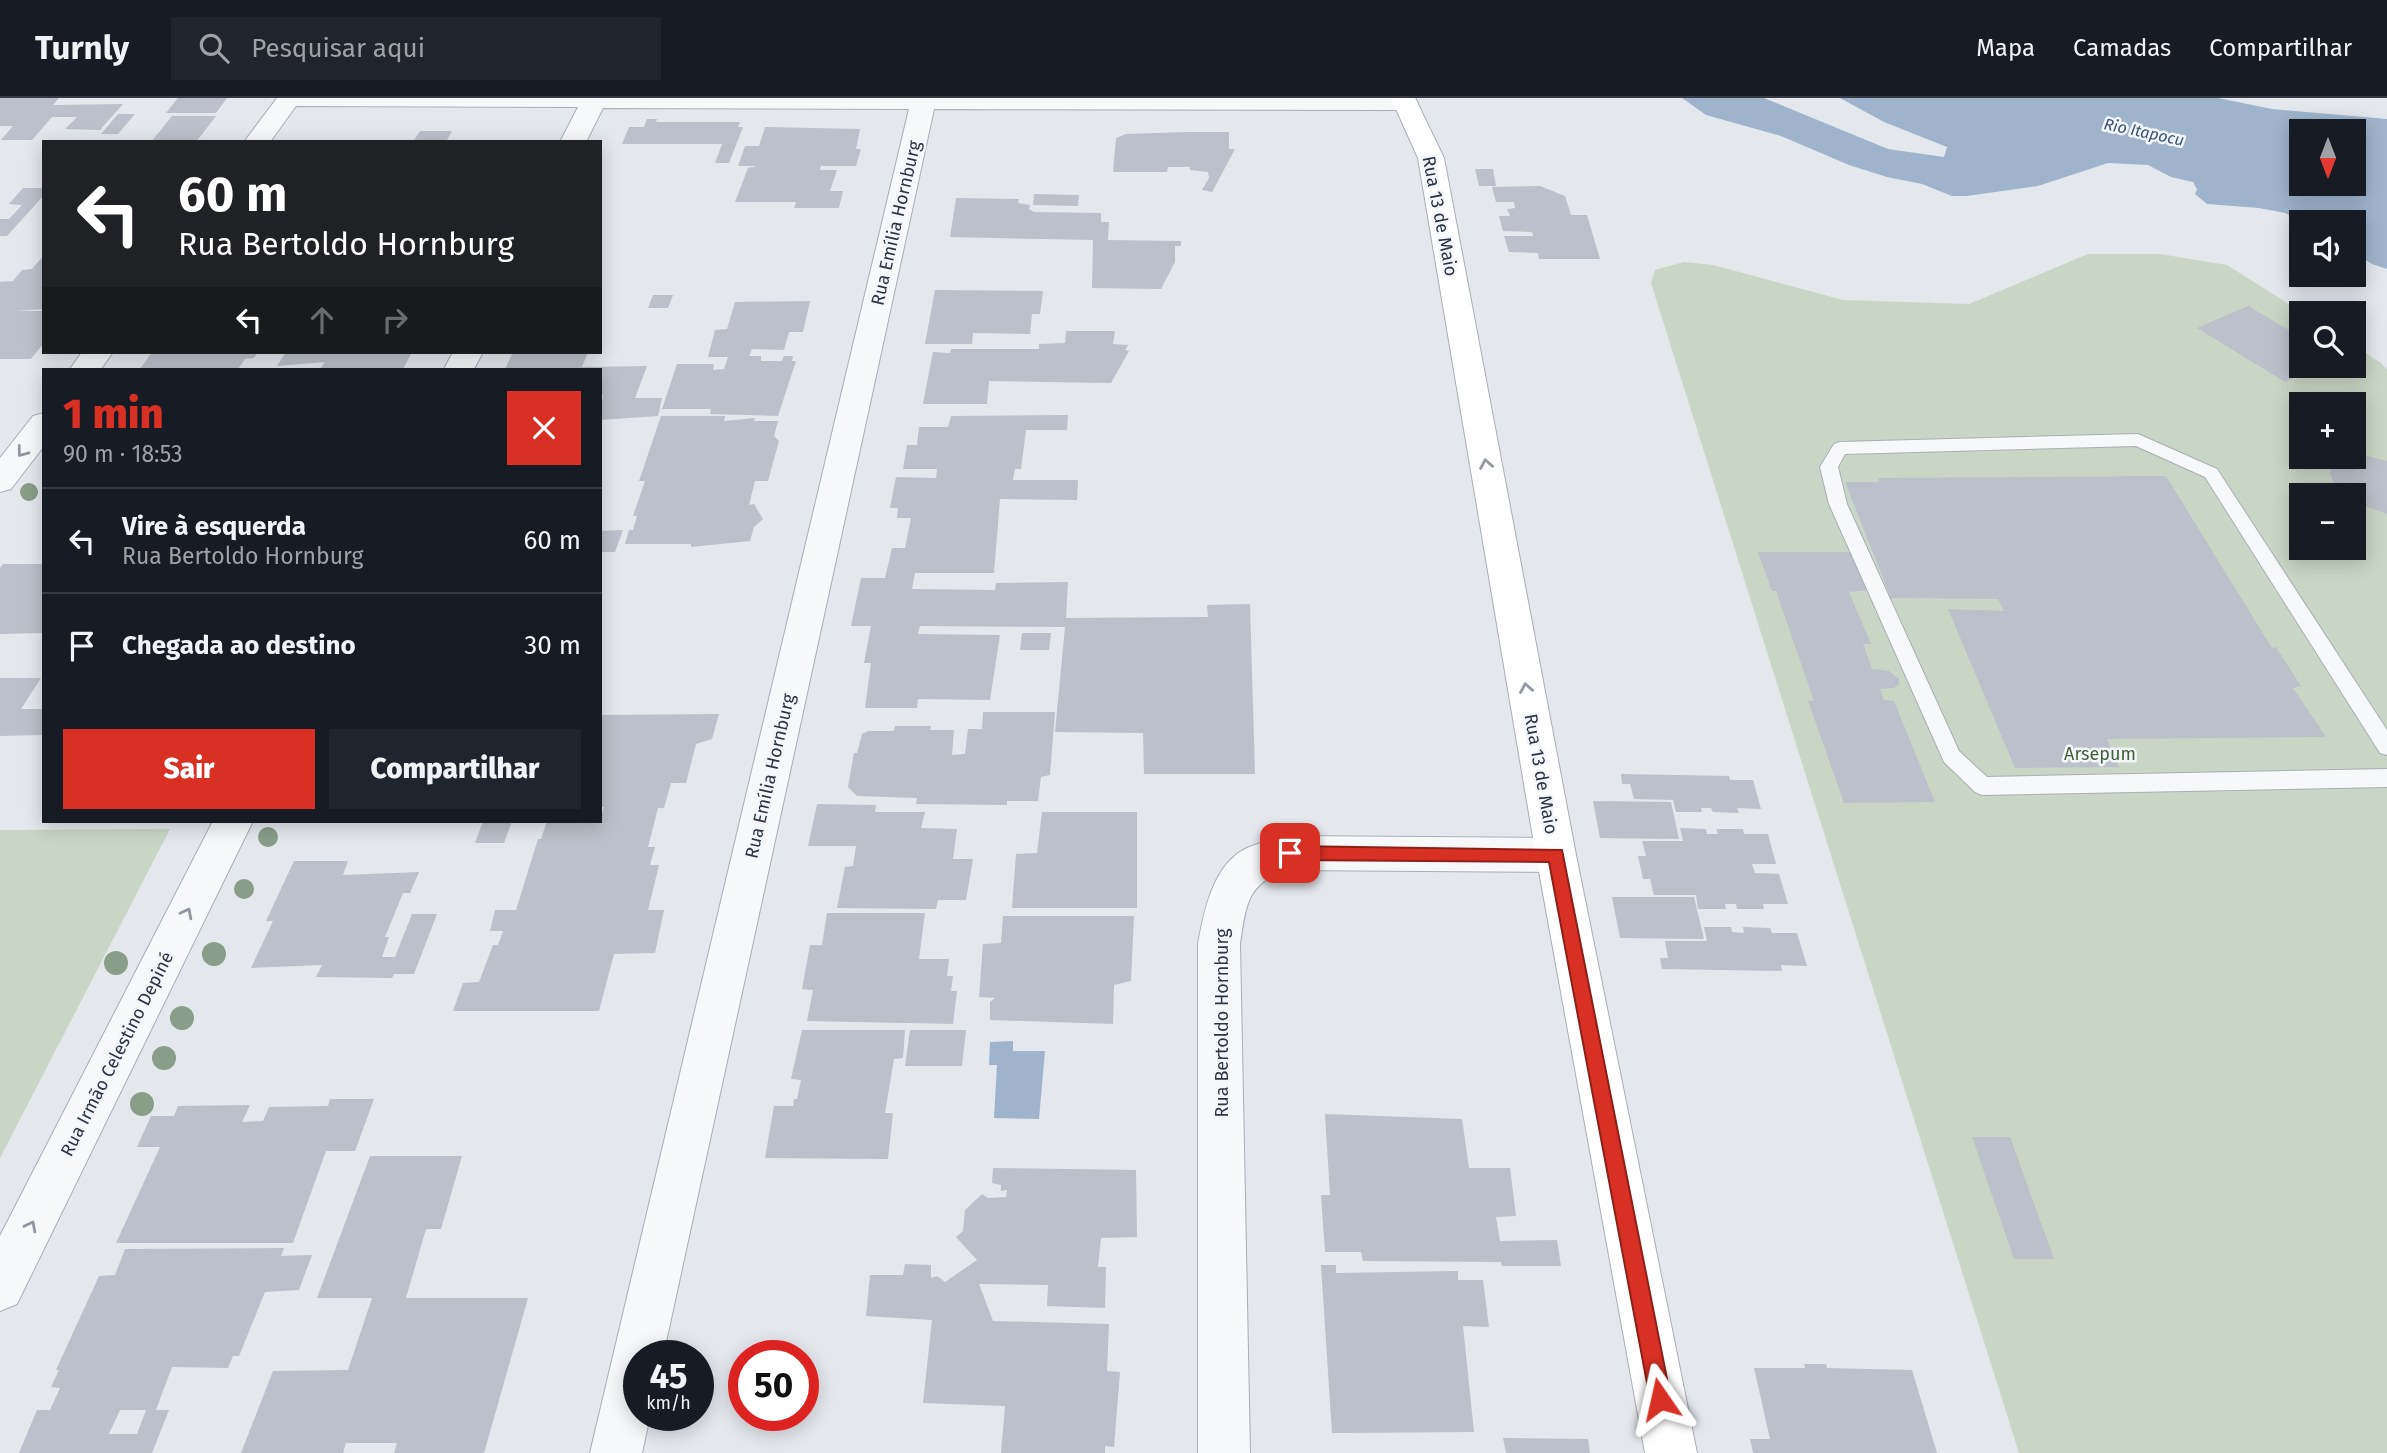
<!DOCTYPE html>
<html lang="pt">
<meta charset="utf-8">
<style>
body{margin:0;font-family:"Fira Sans",sans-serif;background:#20242c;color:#f1f3f6;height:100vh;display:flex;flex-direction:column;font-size:26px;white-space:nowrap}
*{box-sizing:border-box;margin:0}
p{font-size:23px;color:#9ea1a6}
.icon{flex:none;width:38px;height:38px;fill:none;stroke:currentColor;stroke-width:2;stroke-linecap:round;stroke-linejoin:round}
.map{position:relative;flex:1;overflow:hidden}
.sheet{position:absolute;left:42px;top:270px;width:560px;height:455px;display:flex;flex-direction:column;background:#171b24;border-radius:0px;box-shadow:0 4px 18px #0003}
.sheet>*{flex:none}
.hud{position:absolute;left:42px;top:42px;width:560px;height:214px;border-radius:0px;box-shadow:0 4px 18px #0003;background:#202124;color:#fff;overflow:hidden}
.needle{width:46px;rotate:180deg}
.tools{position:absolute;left:2289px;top:21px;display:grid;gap:14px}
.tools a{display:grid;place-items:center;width:77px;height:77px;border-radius:0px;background:#171b24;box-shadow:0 4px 18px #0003;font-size:35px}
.speed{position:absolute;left:623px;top:1242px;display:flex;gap:14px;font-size:35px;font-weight:700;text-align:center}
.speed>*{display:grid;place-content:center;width:91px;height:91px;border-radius:50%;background:#171b24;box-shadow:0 4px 18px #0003;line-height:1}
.speed small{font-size:18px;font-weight:400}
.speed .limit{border:10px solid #d22;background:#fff;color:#111}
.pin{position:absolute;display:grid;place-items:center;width:60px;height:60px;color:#fff;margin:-30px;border-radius:14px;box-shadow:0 4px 10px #0006}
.me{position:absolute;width:77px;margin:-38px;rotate:349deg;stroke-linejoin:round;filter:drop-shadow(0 0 5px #0008)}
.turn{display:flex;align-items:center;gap:24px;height:147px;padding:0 21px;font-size:32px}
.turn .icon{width:91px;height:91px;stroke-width:2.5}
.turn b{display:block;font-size:49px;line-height:60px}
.lanes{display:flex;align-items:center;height:66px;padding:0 21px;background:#0003;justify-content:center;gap:35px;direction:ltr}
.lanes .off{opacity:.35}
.round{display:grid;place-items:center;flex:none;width:74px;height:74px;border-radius:0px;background:#20242c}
.summary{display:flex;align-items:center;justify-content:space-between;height:119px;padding:0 21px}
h1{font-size:42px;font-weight:800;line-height:52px;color:#d93025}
.action{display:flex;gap:14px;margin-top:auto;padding:14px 21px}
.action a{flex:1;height:80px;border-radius:0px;background:#d93025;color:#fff;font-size:28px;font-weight:800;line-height:80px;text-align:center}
.action a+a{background:#20242c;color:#f1f3f6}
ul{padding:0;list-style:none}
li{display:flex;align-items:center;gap:21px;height:105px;padding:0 21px;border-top:2px solid #363941}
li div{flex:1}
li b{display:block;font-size:26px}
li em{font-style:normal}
header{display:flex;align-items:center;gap:42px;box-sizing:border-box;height:98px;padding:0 35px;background:#171b24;border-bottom:2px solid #363941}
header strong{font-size:33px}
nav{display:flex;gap:38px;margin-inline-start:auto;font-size:24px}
.search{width:490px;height:63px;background:#20242c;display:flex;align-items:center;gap:18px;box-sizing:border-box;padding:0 24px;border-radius:0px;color:#9ea1a6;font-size:26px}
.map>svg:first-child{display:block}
.green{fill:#c9d6c5;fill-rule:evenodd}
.water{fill:#9fb4cc;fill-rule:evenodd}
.building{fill:#bbc0ca;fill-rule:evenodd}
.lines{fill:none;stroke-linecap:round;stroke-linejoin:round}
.service-casing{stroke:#a9aeb7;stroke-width:2}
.minor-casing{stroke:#a9aeb7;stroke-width:2}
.secondary-casing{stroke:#a9aeb7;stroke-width:2}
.service{fill:#f7f8fa;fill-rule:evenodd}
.minor{fill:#f7f8fa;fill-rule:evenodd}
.secondary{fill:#fff;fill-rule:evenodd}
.tree{fill:#899d89}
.oneway{stroke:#9196a0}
.oneway2{stroke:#959aa2}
.route{fill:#d93025;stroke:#8d1f18;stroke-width:2}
.labels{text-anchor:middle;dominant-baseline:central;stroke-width:5;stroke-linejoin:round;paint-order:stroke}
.far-water-label{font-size:16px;font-style:italic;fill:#34527a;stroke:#f4f6f9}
.street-label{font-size:18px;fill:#2b3445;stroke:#f4f6f9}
.park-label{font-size:18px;fill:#3f6138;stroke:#f4f6f9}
</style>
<header>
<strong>Turnly</strong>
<div class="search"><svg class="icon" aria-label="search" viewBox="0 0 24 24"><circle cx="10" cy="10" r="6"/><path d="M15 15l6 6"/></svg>Pesquisar aqui</div>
<nav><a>Mapa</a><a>Camadas</a><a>Compartilhar</a></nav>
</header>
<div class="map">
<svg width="2387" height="1355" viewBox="0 0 2387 1355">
<rect width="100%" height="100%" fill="#e4e7ec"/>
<!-- green -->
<g class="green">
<path d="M2088 156H2160L2227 167 2303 215 2301 268H2354V247L2381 265 2387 272V1355H2019L1651 185 1655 172 1684 164 1713 167 1843 202 1969 206ZM2301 306H2354V359H2301ZM2301 397H2354V450H2301Z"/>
<polygon points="170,731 0,1060 0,732"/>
</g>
<!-- water -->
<g class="water">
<path d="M1682 0H1764L1888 51 1944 59 1947 49 1884 24 1840 0H2218L2272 11 2387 21V171L2372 166 2354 155V124H2303L2285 115 2259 110 2207 106 2195 96 2197 91 2193 84 2171 79 2148 67 2108 65 2038 88 1967 98H1952L1922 86 1887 79 1849 67 1781 38 1706 17ZM2301 33H2354V86H2301Z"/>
<polygon points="1013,943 1013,953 1045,953 1039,1021 994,1020 997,967 989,967 990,944"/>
</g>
<!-- building -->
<g class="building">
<polygon points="0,0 59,0 53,7 123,6 100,32 65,31 77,19 52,19 32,42 1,42 13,28 0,28"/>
<polygon points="178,0 227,0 216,15 166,15"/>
<polygon points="118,16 135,16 118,36 101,36"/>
<polygon points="172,18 216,18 196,44 151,44"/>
<polygon points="647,21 657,21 656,24 740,24 738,29 743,29 729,65 715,65 722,46 622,46 629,29 644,29"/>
<polygon points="765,29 860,31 856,51 861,51 856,68 821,68 820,72 837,72 830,93 843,93 839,110 794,110 796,104 735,104 748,70 757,68 738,68 745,48 759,48"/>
<polygon points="420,33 452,33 446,44 413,44"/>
<polygon points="1187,34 1229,34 1229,51 1235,51 1212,94 1202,92 1209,80 1208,74 1190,72 1190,69 1168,69 1167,74 1113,74 1116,40 1126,36"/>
<polygon points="1475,71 1493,71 1496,88 1479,88"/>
<polygon points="1540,88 1565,98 1571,117 1587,117 1600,161 1539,161 1538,155 1509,154 1504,138 1533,138 1532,134 1503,133 1499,118 1510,118 1507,111 1515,110 1514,104 1496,104 1492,89"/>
<polygon points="23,90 44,90 44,97 7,138 0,138 0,121 9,121 22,107 9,106"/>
<polygon points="1034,96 1079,97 1078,108 1033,107"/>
<polygon points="956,100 1019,101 1018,105 1030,107 1029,111 1034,114 1101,115 1101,124 1109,124 1108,142 1181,143 1181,148 1175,148 1175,164 1161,191 1092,190 1093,142 950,139"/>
<polygon points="44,157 44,211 17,213 44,213 44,245 31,261 0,261 0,184 13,183 22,172 32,171"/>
<polygon points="935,192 1043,193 1040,216 1032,216 1030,236 973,235 972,246 925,246"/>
<polygon points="653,197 673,197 668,210 648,210"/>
<polygon points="810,203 803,234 789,234 784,252 752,251 749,258 761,258 761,263 782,263 784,258 793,258 792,263 796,263 778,318 710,316 711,311 662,311 677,266 714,266 713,272 724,271 728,259 708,259 715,232 727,231 735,204"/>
<polygon points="2248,208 2301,239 2301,268 2317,268 2285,284 2197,230"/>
<polygon points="1066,233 1115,233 1113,246 1128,247 1125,252 1129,253 1111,285 989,283 987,306 923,306 933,254 950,255 951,251 1039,251 1039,246 1065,245"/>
<polygon points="152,254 258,254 254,260 245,261 238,271 140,271"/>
<polygon points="286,254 412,254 403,271 320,271 325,264 277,268"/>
<polygon points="513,254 588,254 582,269 647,268 635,300 662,300 658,318 600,322 603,297 600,297 600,271 505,271"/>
<polygon points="1068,317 1067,332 1026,332 1021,371 1015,371 1013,382 1078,382 1077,402 1000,401 994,475 915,475 912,491 995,492 996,485 1068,484 1066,520 1208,519 1207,507 1250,506 1255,676 1144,676 1143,635 1055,634 1065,529 920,528 918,536 1000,537 990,602 918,601 917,610 865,610 871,565 864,565 871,528 851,528 861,480 885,480 892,450 905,450 911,420 897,420 898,410 890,410 896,379 936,380 937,371 903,371 907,347 917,347 919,329 948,329 951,318"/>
<polygon points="661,318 725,318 724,323 755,320 754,323 778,323 774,338 779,343 768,383 755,383 749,407 754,406 763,421 754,429 750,443 691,449 691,446 625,446 629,432 633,432 637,418 633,418 645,383 639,383"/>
<polygon points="2364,357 2387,363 2387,416 2354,404 2354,397 2346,397 2333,384 2330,374 2331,366 2343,359"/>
<polygon points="2166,378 2272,550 2276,549 2301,588 2293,590 2326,639 2107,641 2119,669 2015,670 1948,511 2004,513 1998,501 1891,500 1845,384 1879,384 1878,380"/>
<polygon points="623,432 615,454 600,454 600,433"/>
<polygon points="1758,454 1855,454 1870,492 1849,494 1871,546 1863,546 1872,571 1889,573 1899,581 1899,586 1894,590 1880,591 1884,602 1894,603 1935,704 1844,705 1808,603 1814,603 1776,493 1772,493"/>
<polygon points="3,466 44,466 44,535 0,536 0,470"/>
<polygon points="1022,535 1051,535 1049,552 1020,552"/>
<polygon points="0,580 41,580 21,611 44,611 44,637 0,638"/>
<polygon points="983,614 1055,614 1050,677 1041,679 1038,703 1007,703 1007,707 916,706 917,700 857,698 848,689 854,655 857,655 862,636 868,633 894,633 895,628 931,628 930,632 954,632 952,657 965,656 968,631 982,631"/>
<polygon points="719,616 712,641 696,646 686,685 671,685 664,710 658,710 648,749 655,749 650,767 659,767 648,812 664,812 655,855 614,856 599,913 453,913 463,885 479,884 493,847 498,847 503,833 490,833 495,812 516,812 538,741 541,741 547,723 600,723 604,709 600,709 600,617"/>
<polygon points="1621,676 1729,678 1730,682 1753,682 1761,711 1737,710 1739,715 1713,714 1711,710 1701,710 1702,714 1676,714 1673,702 1634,701 1630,686 1622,686"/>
<polygon points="1593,703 1671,704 1679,741 1600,740"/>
<polygon points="817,706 876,707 875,714 925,714 921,730 957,731 953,761 973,761 966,802 938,802 936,811 837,810 845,769 853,768 856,748 808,748"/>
<polygon points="1042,714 1137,714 1137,810 1012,810 1016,756 1037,755"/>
<polygon points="483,723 512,723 504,745 475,745"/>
<polygon points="1680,730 1706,731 1707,736 1718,736 1716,731 1743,731 1744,736 1768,736 1776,766 1752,766 1755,775 1779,776 1788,806 1763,806 1764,811 1737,811 1736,806 1725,806 1726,811 1698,811 1696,797 1654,797 1650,781 1643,781 1638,758 1646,758 1642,743 1683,743"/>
<polygon points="294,763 348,763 343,777 419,774 410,795 403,795 385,839 389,839 382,859 395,859 412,816 437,816 414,876 394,876 392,880 316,879 322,867 251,870 273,823 266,823"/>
<polygon points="1612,799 1694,799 1704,841 1620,840"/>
<polygon points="827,815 925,815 919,861 949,861 947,878 953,878 951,893 957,893 953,926 807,923 813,892 802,891 810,847 822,847"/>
<polygon points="1003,818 1134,818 1131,883 1114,887 1113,926 990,922 990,904 995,900 979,899 983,846 1001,845"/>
<polygon points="1704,829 1731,829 1732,834 1744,835 1743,829 1770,830 1772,835 1797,835 1807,868 1781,867 1782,873 1662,871 1660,860 1668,860 1665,843 1707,843"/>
<polygon points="802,932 905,932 903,960 894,961 885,1015 893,1015 888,1061 765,1060 774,1008 793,1008 794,1001 797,1001 801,982 791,981"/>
<polygon points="910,932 966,932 962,968 905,968"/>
<polygon points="330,1001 374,1001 355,1053 326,1053 293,1145 116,1145 160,1049 137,1049 151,1018 174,1018 178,1008 250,1007 242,1024 263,1023 269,1009 328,1008"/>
<polygon points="1325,1016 1462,1021 1469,1070 1510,1070 1516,1118 1496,1119 1500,1143 1557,1142 1561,1168 1502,1168 1501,1164 1363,1163 1361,1154 1325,1154 1321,1097 1330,1097"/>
<polygon points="1972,1039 2010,1039 2054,1161 2014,1161"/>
<polygon points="370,1058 462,1058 441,1131 426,1131 406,1200 528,1200 484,1355 394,1355 397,1345 346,1345 343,1355 241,1355 273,1273 348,1272 372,1200 317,1200"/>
<polygon points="993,1070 1136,1072 1137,1139 1101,1140 1098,1169 1106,1169 1105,1210 1047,1208 1048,1187 979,1186 993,1223 1109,1226 1107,1273 1120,1274 1114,1349 1105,1348 1105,1355 1001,1355 1005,1308 923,1305 932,1222 866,1218 870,1177 903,1177 905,1166 931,1167 931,1180 937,1178 945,1184 977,1162 956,1139 963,1133 965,1112 982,1096 988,1100 1006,1099 1007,1092 1001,1093 1001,1087 992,1085"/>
<path d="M284 1150 281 1158 312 1157 299 1192 265 1194 239 1258H233L228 1270 172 1269 156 1312H169L152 1355H19L37 1312H50L60 1290 51 1289 59 1272H56L99 1178 115 1177 125 1151ZM120 1312H146L137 1336H109Z"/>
<polygon points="1321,1167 1336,1167 1336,1175 1458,1173 1458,1182 1483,1182 1489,1229 1463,1228 1474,1334 1332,1335"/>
<polygon points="1804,1266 1826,1266 1827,1270 1912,1272 1937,1355 1753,1355 1750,1341 1770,1341 1754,1270 1805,1270"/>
<polygon points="1503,1340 1588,1341 1590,1355 1506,1355"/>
</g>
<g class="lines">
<defs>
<polygon id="service" points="2138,336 2217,371 2387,632 2387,657 2380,655 2205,379 2136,348 1845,356 1838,369 1847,406 1959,653 1987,679 2387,671 2387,689 1982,697 1975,694 1944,664 1829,406 1820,369 1834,346 1840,344"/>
<g id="minor">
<polygon points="277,0 1415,0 1418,5 1415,10 1406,12 934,11 663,1258 639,1258 639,1318 650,1318 642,1355 590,1355 909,11 603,10 586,44 560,44 578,9 296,8 270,44 244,44"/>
<polygon points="82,254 113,254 101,271 70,271"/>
<polygon points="453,254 483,254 474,271 444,271"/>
<polygon points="44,315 44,348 11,391 0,394 0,360 33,318"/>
<polygon points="213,723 253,723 17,1206 0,1213 0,1138"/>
<path d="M1290 738 1556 740 1570 745 1576 757 1570 769 1556 774 1290 772C1247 783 1246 807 1240 846L1250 1355H1198V846C1204 813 1213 766 1247 750 1261 744 1276 741 1290 738Z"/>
</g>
<polygon id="secondary" points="1391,0 1415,0 1444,60 1576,757 1697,1355 1645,1355 1536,757 1418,60"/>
</defs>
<!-- service casing -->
<use href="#service" class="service-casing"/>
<!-- minor casing -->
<use href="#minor" class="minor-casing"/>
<!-- secondary casing -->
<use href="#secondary" class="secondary-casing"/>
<!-- service -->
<use href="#service" class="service"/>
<!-- minor -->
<use href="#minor" class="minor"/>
<!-- secondary -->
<use href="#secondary" class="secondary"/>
</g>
<!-- trees -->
<g class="tree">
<circle cx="29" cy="394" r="9"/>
<circle cx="268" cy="739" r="10"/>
<circle cx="244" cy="791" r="10"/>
<circle cx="214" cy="856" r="12"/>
<circle cx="116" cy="865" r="12"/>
<circle cx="182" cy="920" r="12"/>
<circle cx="164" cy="960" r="12"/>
<circle cx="142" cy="1006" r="12"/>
</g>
<!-- one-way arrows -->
<defs><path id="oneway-chevron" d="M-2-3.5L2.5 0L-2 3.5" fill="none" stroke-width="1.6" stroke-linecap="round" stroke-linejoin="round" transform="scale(1.75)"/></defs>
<g class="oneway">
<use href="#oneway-chevron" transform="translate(22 354) rotate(127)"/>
<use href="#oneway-chevron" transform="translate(187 815) rotate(-63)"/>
<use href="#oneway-chevron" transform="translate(31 1128) rotate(-63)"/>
</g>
<g class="oneway2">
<use href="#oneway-chevron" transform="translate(1486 366) rotate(-100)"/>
<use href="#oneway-chevron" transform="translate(1526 590) rotate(-100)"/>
</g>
<!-- route -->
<polygon class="route" points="1290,748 1562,752 1671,1301 1668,1308 1660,1311 1653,1308 1650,1301 1549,764 1290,762 1284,760 1281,755 1284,750"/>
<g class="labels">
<!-- far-water labels -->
<g class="far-water-label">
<text transform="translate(2144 34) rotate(12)">Rio Itapocu</text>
</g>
<!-- street labels -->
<g class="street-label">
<text transform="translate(1440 118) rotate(79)">Rua 13 de Maio</text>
<text transform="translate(896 125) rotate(-77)">Rua Emília Hornburg</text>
<text transform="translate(1541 676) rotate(80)">Rua 13 de Maio</text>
<text transform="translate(770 678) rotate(-77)">Rua Emília Hornburg</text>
<text transform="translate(1222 925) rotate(-90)">Rua Bertoldo Hornburg</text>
<text transform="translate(117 956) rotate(-63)">Rua Irmão Celestino Depiné</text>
</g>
<!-- park labels -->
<g class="park-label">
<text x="2100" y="656">Arsepum</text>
</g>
</g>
</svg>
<div class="tools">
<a><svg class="needle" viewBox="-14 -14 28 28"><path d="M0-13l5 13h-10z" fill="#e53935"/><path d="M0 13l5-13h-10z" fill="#9ea1a6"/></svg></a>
<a><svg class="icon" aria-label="sound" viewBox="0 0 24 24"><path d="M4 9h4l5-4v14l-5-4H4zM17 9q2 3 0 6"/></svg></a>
<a><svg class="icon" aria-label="search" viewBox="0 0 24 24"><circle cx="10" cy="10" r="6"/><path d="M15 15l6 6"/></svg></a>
<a>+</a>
<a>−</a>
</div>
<div class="speed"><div>45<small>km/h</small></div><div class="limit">50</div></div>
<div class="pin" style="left:1290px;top:755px;background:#d93025"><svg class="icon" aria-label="arrive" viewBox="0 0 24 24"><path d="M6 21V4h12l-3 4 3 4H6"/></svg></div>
<svg class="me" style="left:1660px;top:1301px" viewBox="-20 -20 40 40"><path d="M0-17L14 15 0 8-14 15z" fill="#d93025" stroke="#fff" stroke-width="4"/></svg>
<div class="hud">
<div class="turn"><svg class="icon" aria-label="left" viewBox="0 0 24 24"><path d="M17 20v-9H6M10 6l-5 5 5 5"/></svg><div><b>60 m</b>Rua Bertoldo Hornburg</div></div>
<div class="lanes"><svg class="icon" aria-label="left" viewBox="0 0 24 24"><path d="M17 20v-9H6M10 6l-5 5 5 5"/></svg><svg class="icon off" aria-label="ahead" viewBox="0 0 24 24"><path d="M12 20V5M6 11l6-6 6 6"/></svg><svg class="icon off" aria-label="right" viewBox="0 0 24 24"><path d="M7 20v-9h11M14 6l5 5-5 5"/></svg></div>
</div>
<section class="sheet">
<div class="summary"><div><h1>1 min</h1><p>90 m · 18:53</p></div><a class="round" style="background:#d93025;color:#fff"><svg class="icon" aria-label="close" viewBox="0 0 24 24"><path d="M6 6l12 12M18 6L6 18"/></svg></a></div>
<ul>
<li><svg class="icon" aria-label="left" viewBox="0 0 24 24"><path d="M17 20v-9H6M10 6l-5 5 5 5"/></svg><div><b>Vire à esquerda</b><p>Rua Bertoldo Hornburg</p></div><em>60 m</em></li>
<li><svg class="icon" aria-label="arrive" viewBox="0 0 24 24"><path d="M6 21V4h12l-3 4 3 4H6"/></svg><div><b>Chegada ao destino</b></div><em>30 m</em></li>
</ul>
<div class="action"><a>Sair</a><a>Compartilhar</a></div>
</section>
</div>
